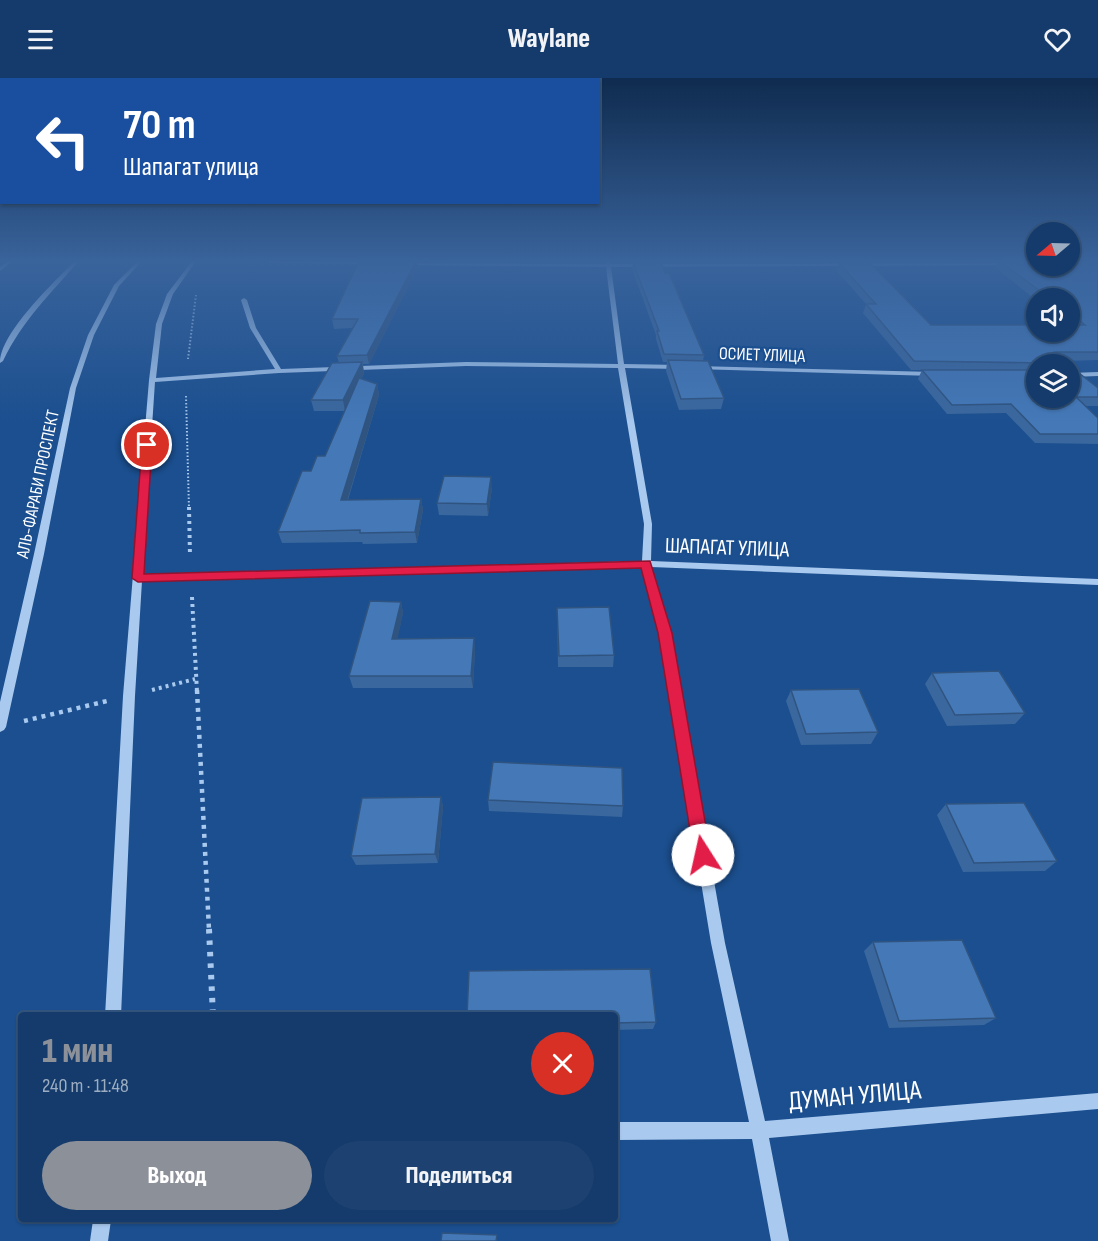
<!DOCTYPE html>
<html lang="ru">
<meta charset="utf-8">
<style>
body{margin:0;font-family:"Sofia Sans Condensed",sans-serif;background:#1d4271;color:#f1f3f6;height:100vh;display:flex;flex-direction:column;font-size:22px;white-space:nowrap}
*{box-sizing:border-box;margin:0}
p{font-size:20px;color:#9dadc1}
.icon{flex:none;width:33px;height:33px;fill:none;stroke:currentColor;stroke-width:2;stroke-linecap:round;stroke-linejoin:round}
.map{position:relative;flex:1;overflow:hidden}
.panel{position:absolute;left:18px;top:934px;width:600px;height:210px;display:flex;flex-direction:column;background:#143b6b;border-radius:6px;box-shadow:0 2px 4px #0004,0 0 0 2px #33557e}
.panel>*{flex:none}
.top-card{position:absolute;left:0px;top:0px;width:600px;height:126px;box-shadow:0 2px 4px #0004,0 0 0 2px #33557e;background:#1a4fa0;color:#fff;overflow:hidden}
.needle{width:39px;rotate:251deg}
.buttons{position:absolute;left:1026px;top:144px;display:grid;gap:12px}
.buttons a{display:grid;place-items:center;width:54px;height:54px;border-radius:50%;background:#143b6b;box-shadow:0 2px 4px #0004,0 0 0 2px #33557e;font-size:30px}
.pin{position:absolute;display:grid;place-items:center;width:51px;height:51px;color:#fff;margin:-26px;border:3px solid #fff;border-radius:50%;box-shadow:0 2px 6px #0007}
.me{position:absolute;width:66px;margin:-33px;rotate:350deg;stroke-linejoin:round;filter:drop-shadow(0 0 4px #0008)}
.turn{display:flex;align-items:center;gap:21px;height:126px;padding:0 24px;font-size:27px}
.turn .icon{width:78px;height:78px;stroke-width:2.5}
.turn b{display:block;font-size:42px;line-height:51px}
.round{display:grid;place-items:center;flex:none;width:63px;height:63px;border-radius:32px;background:#1d4271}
.summary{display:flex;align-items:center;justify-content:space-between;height:102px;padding:0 24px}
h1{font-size:36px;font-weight:800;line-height:45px;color:#8c9099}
.button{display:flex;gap:12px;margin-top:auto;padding:12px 24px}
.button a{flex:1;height:69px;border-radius:36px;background:#8c9099;color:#fff;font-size:24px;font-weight:800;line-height:69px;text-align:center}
.button a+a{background:#1d4271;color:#f1f3f6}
header{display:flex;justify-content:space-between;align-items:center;height:78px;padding:0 24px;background:#143b6b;font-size:27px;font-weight:800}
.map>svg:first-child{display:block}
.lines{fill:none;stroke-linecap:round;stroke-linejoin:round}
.path-far3{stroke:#a9c9ee;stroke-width:2;stroke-dasharray:1.5 2;stroke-linecap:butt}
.path-far2{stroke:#a9c9ee;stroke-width:4;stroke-dasharray:3 4;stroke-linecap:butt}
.path-far1{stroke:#a9c9ee;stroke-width:4.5;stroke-dasharray:4 5;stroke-linecap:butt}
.path{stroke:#a9c9ee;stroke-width:6;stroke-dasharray:4.5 7;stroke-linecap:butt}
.minor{fill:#a9c9ee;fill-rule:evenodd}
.wall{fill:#3a679d}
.shaded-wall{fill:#305480}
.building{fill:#4478b7;stroke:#305480;stroke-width:1.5}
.route{fill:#e11d48;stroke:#92132f;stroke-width:1.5}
.labels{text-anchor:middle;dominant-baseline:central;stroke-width:4.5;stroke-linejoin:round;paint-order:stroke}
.far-street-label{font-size:18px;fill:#fff;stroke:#1b4f8f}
.street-label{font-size:22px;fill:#fff;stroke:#1b4f8f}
.near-street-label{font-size:27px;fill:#fff;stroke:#1b4f8f}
</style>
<header><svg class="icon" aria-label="menu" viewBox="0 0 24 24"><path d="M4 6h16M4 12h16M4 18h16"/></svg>Waylane<svg class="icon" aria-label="heart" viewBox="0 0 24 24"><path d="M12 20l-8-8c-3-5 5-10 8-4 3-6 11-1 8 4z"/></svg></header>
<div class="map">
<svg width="1098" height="1163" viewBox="0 0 1098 1163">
<rect width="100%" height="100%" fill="#1b4f8f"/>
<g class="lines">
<!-- path-far3 -->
<g class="path-far3">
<polyline points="188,281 196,217"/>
<polyline points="186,318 189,431"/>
</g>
<!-- path-far2 -->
<g class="path-far2">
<polyline points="189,429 190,478"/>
<polyline points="192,519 197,614"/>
<polyline points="152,612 195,601"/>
</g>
<!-- path-far1 -->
<g class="path-far1">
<polyline points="197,612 209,852"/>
<polyline points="24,643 107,623"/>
</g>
<!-- path -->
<polyline class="path" points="209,851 213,938"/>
<!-- minor -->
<g class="minor">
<polygon points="8,183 13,183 0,193 0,189"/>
<path d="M75 183H79C51 215 22 243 3 283L0 285C0 255 54 204 75 183Z"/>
<polygon points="138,183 142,183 119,208 94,257 76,310 44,476 6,649 4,652 0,654 0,624 34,476 70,310 88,257 114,207"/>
<path d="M192 183H196L173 216 162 246 156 300 275 291 250 250 241 222 244 220 247 222 256 250 281 291 466 284 618 286 606 189 402 187 404 185 606 186V183H610L611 186 1036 185V187L611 189 624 286 679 287 682 289 679 291 625 290 652 446 651 483 1098 501V507L651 489 670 555 725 865 765 1043 1098 1015V1031L769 1060 789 1163H771L752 1061 615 1062V1044H749L711 865 660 555 642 489 142 503 135 618 121 938H105L123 618 149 302 156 246 167 216ZM466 288 618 290 644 446 642 483 142 497 155 304 279 295Z"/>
<polygon points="268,183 370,184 372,185 370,186 270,185"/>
<polygon points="697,288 934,294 937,296 934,298 695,291 694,290"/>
<polygon points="1098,294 1098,298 1070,299 1070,295"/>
<polygon points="93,1142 111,1142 108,1163 90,1163"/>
</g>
</g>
<!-- wall -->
<g class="wall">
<polygon points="629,183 658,183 657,184 629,184"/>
<polygon points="986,183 1098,183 1098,282 1064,283 1068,286 1036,286 1036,320 1074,292 1098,310 1098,328 1085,328 1098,340 1098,366 1035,365 1006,335 947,336 918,301 922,292 911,292 863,235 866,226 837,193 839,185 931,247 1070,254 1070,220 1036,220 1036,222 995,189 998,183"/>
<polygon points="633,184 665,195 704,277 703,283 724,320 721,331 679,332 666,293 667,284 663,284 656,261 656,257 632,191"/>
<polygon points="418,189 369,286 363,286 364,295 361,301 377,306 379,317 348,422 421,421 423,432 417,465 363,466 362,464 282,465 278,454 311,393 325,378 345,333 314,333 311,322 339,285 337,278 352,250 334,251 332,241"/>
<polygon points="492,410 488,438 439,437 437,425"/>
<polygon points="401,524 403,535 397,561 474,560 475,572 473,610 353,610 349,598"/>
<polygon points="557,530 614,577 613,589 558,589"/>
<polygon points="932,595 1025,635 1015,646 947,648 925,606"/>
<polygon points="791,612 878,654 871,666 801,667 786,623"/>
<polygon points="441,719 443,729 438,785 356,787 351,778"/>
<polygon points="488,722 623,728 622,739 489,733"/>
<polygon points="946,726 1057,783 1045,793 963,794 937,737"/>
<polygon points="873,864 996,940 984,947 889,950 864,873"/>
<polygon points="615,938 656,944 653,951 615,952"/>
</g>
<!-- shaded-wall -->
<g class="shaded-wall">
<polygon points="416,183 417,183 418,189 369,286 367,277"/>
<polygon points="362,284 364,295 345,333 343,322"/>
<polygon points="377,306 379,317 344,433 341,422"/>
<polygon points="491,399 492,410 488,438 487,426"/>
<polygon points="421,421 423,432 417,465 415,454"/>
<polygon points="401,524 403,535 395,573 392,561"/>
<polygon points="474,560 475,572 473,610 471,598"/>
<polygon points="441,719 443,729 438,785 435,776"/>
</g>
<!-- building -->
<g class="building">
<polygon points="359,183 416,183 367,277 337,278 358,241 332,241"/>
<polygon points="842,183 868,183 931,247 1036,247 1036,254 1070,254 1070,247 1085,247 1070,235 1070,220 1050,220 999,183 1036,183 1036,188 1070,188 1070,183 1098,183 1098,274 1055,274 1068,286 1042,286 1042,285 914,283 866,226 876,226 839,185"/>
<polygon points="633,184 661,184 665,195 669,195 704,277 664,276 657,253 659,253"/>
<polygon points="668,282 708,283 724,320 681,321"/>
<polygon points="362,284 343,322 311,322 332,285"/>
<polygon points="1070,288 1098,310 1098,319 1076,319 1098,340 1098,356 1040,356 1011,326 952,327 922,292 1036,292 1036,320 1070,320"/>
<polygon points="359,300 377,306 341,422 421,421 415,454 360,455 360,452 278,454 302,393 311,393 317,378 325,378"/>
<polygon points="444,398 491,399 487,426 437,425"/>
<polygon points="370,523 401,524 392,561 474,560 471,598 349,598"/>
<polygon points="609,529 614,577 559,578 557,530"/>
<polygon points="999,593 1025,635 955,637 932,595"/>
<polygon points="859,611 878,654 806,656 791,612"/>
<polygon points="493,684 622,690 623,728 488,722"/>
<polygon points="441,719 435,776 351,778 362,720"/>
<polygon points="1024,725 1057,783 974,785 946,726"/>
<polygon points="962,862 996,940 899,943 873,864"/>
<polygon points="650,891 656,944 615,945 615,938 467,938 469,893"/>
<polygon points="442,1155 497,1157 496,1163 441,1163"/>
</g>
<!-- sky -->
<linearGradient id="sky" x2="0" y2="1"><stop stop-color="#0f2b4f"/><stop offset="0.53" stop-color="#39639b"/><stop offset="1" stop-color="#39639b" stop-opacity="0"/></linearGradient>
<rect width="1098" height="345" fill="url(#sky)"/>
<!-- route -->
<polygon class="route" points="147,364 152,367 144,496 650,483 672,555 711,777 709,782 703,785 697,782 694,777 658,555 641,490 138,504 132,500 142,367"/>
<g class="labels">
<!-- far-street labels -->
<g class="far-street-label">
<text transform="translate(762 277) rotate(2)">ОСИЕТ УЛИЦА</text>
<text transform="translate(38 406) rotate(-78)">АЛЬ-ФАРАБИ ПРОСПЕКТ</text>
</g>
<!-- street labels -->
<g class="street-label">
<text transform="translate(727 470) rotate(2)">ШАПАГАТ УЛИЦА</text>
</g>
<!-- near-street labels -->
<g class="near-street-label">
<text transform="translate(855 1018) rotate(-5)">ДУМАН УЛИЦА</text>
</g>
</g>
</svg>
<div class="buttons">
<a><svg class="needle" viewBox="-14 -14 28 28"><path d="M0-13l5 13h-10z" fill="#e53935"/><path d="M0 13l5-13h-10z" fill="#9dadc1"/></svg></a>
<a><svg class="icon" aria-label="sound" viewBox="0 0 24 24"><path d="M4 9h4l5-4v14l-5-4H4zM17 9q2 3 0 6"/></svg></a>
<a><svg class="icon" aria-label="layers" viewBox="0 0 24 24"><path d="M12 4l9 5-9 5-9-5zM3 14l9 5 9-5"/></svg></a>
</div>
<div class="pin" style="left:147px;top:367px;background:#d93025"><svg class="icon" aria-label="arrive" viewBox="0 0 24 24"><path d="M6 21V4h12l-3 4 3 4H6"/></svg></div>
<svg class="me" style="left:703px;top:777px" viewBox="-20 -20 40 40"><circle r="19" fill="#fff"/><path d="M0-13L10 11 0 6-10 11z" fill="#e11d48"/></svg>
<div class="top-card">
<div class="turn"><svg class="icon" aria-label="left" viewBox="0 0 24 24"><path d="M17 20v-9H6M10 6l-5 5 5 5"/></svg><div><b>70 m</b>Шапагат улица</div></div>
</div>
<section class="panel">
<div class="summary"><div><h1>1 мин</h1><p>240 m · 11:48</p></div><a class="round" style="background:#d93025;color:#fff"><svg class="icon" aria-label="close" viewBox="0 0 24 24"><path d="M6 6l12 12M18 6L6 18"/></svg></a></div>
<div class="button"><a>Выход</a><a>Поделиться</a></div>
</section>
</div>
